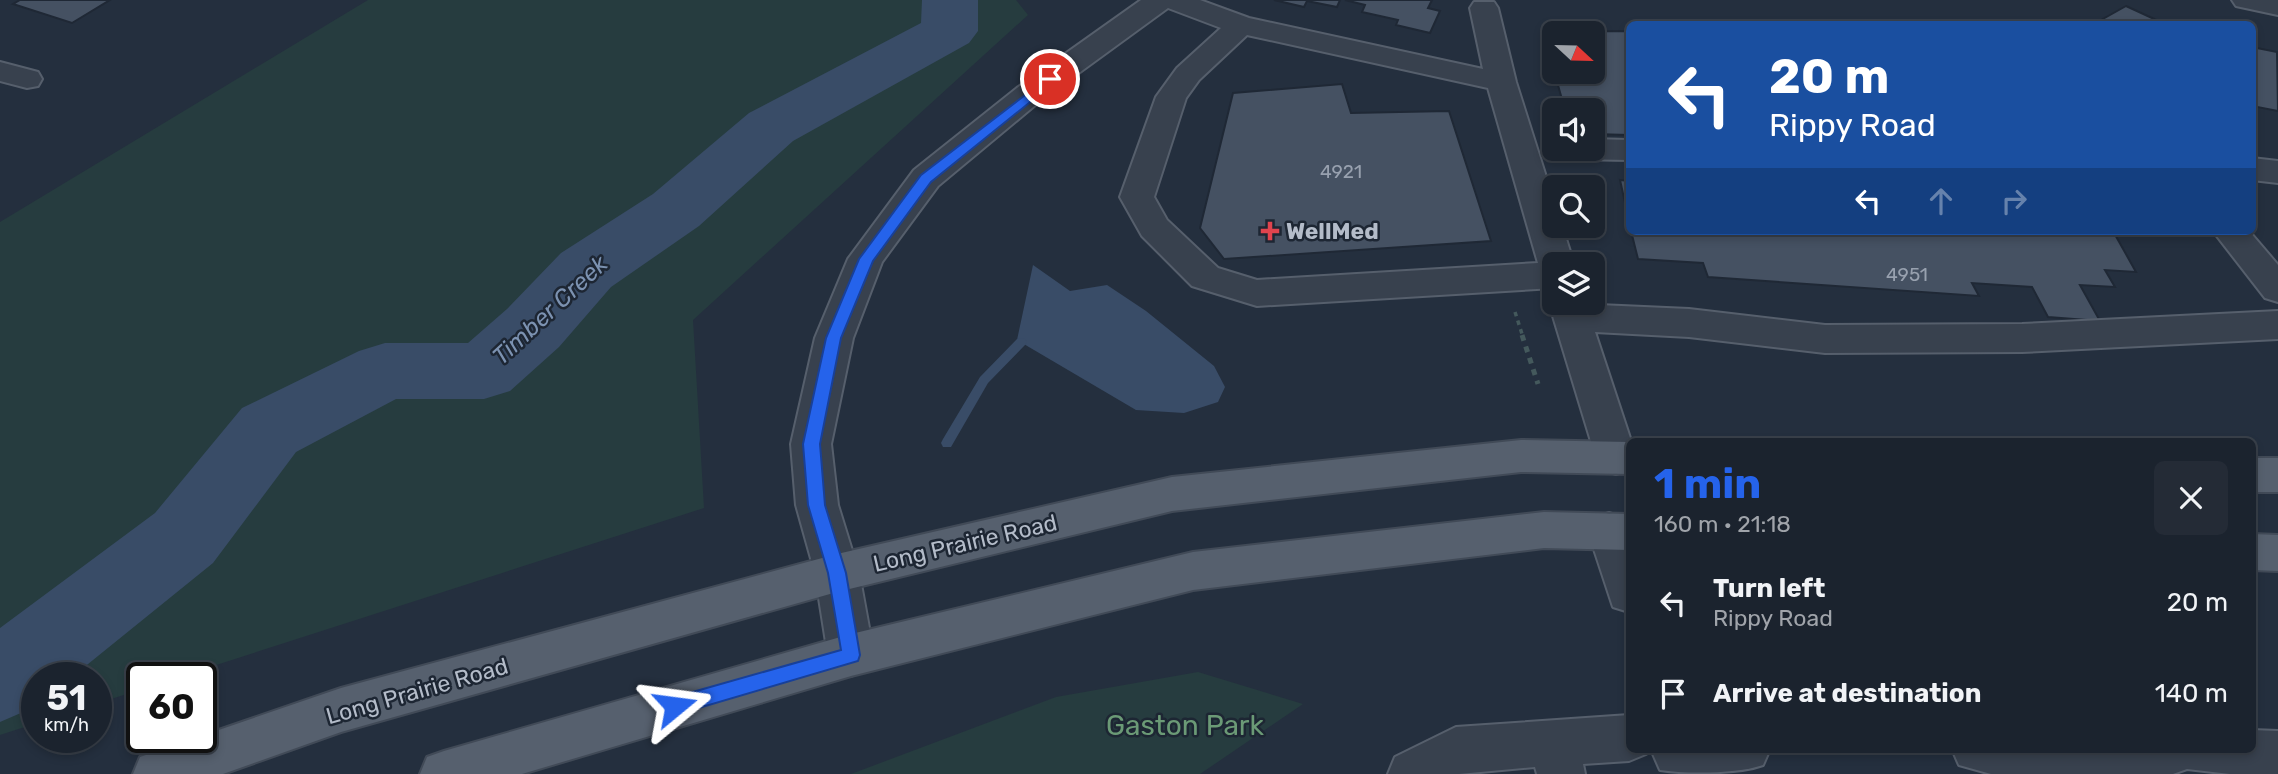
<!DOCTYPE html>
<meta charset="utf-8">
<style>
body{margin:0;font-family:Rubik,sans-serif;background:#242b36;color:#f1f3f6;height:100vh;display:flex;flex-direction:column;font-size:26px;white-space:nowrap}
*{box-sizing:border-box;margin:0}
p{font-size:23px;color:#a0a4aa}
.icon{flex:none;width:38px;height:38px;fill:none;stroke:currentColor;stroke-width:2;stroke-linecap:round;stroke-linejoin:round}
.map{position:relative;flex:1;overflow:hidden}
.side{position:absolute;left:1626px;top:438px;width:630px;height:315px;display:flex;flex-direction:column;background:#1b232e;border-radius:10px;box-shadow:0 4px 10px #0003,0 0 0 2px #39404a}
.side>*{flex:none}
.top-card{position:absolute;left:1626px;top:21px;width:630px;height:214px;border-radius:10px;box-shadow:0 4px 10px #0003,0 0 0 2px #39404a;background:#1a4fa0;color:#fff;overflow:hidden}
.needle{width:46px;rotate:112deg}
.buttons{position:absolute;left:1542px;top:21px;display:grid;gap:14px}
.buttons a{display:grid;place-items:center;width:63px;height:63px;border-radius:10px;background:#1b232e;box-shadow:0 4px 10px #0003,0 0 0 2px #39404a;font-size:35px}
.speed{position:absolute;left:21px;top:662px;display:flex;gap:14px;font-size:35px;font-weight:700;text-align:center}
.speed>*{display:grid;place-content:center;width:91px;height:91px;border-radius:50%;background:#1b232e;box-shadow:0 4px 10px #0003,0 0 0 2px #39404a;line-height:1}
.speed small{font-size:18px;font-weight:400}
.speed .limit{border:4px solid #111;border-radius:10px;background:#fff;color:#111}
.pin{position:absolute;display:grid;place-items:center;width:60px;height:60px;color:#fff;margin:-30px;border:4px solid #fff;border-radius:50%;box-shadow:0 2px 7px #0007}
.me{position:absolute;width:77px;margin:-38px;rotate:74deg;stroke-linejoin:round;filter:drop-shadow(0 0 5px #0008)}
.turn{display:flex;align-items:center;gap:24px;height:147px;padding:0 28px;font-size:32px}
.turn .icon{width:91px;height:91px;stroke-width:2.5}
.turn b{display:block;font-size:49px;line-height:60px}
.lanes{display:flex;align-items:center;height:66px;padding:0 28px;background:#0003;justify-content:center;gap:35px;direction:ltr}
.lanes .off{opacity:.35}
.round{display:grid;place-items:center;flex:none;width:74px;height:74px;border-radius:10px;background:#242b36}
.overview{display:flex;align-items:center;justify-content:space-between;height:119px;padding:0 28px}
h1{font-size:42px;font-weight:700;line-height:52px;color:#2563eb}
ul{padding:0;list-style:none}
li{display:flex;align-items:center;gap:21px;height:91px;padding:0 28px}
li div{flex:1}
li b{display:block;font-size:26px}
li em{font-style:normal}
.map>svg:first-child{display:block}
.green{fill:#263c3f}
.water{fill:#394c67}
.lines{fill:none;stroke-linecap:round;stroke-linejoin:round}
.stream{fill:#394c67;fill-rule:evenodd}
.river{fill:#394c67;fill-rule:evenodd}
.building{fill:#455162;stroke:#1f2835;stroke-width:2;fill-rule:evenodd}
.minor-casing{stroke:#565f6c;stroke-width:4}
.major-casing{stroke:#414a57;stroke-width:4}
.path-far1{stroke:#44595c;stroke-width:3.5;stroke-dasharray:4.5 4.5;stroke-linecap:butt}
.path{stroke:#44595c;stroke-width:5;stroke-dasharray:6 6;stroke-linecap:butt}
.minor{fill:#38414e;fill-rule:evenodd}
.major{fill:#56606e;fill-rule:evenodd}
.route{fill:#2563eb;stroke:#184099;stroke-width:2}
.health-dot{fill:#e0444e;stroke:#1d2633;stroke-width:2.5}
.labels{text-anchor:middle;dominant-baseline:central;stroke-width:5;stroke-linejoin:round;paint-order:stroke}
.number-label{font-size:19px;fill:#98a1af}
.poi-label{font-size:23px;font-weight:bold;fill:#b4bcc9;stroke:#1d2633;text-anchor:start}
.street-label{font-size:23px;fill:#b4bcc9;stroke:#1d2633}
.water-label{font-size:24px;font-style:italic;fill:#7c92b1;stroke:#1d2633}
.near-park-label{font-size:28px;fill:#6b9a76;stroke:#1d2633}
</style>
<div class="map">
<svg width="2278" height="774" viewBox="0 0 2278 774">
<rect width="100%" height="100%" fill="#242f3e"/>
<!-- green -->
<g class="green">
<polygon points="368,0 1016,0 1028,15 693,320 704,508 179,677 142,677 142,689 96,704 96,677 37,677 37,723 0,735 0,222"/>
<polygon points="1198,672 1303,704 1200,774 851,774 1056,697"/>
</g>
<!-- water -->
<polygon class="water" points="1033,265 1070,291 1107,285 1146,311 1214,366 1225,387 1218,402 1184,413 1136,410 1017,340"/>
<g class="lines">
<!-- stream -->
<polygon class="stream" points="1021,338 1025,339 1027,342 1025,345 988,383 951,447 943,447 941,443 943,439 980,377 1017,339"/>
<!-- river -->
<polygon class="river" points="922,0 978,0 978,31 969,43 793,141 699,226 611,287 559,347 510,391 484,399 396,399 296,452 213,563 72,677 37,677 37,706 0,722 0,628 155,513 242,408 359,351 385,343 468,343 507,309 561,253 653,194 749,113 921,23"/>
</g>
<!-- building -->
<g class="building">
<polygon points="20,0 110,0 72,23 13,4"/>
<polygon points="1274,0 1340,0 1337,7 1307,1 1304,7"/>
<polygon points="1345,0 1432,0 1428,8 1440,11 1430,33 1396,25 1398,20 1362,12 1365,5"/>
<polygon points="2126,6 2165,24 2094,24"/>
<path d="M1629 31V135L1592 134V110H1565L1543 32ZM1554 33H1592V72H1554Z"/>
<polygon points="2252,47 2277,52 2278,111 2252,106"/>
<polygon points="1342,84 1351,113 1449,111 1491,241 1224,259 1200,228 1233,93"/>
<polygon points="1620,180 1629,181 1629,221"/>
<polygon points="1631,231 2113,231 2136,272 2105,270 2115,287 2080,285 2100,321 2048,317 2032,287 1972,283 1979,296 1708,277 1703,263 1638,259"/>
</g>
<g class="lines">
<defs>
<g id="minor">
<path d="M1141 0H1200L1249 18 1483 69 1470 8 1474 2H1494L1498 8 1516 82 1554 202V226H1562L1574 264H1554V288L1257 306 1192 286 1142 236 1120 197 1156 97 1177 68 1221 28 1168 8 1039 102 938 186 882 262 853 338 831 444 838 505 859 573 874 655 867 670 851 676 835 670 828 655 815 573 796 505 791 444 815 338 848 259 914 170 1017 88ZM1247 35 1488 88 1538 263 1257 280 1218 268 1167 220 1154 197 1186 98 1199 80Z"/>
<polygon points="2232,0 2278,0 2278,15 2236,6"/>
<polygon points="0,62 38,72 42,79 38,86 27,88 0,81"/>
<polygon points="1592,139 1629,140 1629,160 1572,159 1561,156 1556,149 1592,149"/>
<polygon points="2252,158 2278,161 2278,183 2252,180"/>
<polygon points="2213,231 2249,231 2278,265 2278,302 2265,298"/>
<polygon points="1554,294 1554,303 1689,309 1825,325 2022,324 2278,311 2278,339 2022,352 1825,353 1689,337 1595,332 1631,441 1629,470 1616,474 1602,469 1596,458 1549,303"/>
<polygon points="1609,513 1624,518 1629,529 1629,612 1613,607 1588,531 1594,518"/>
<polygon points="1629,715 1629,749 1648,749 1646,754 1629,761 1583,764 1585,774 1537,774 1535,767 1459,774 1388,774 1395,757 1456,727"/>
<polygon points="2252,730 2278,731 2278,774 2230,774 2187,769 2173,774 1991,774 1959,765 1952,749 2252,749"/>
<path d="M1655 749H1770L1763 765C1738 774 1686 774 1660 770L1653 754Z"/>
</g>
<g id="major">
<polygon points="1521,440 1629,442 1629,474 1521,472 1172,511 837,592 341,732 223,774 133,774 140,757 341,688 837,554 1172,477"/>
<rect x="2252" y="458" width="26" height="34"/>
<polygon points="1544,512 1629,514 1629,550 1544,548 1193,590 851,676 522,774 420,774 427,757 444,751 851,634 1193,552"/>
<polygon points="2252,534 2278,535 2278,571 2252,570"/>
</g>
</defs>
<!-- minor casing -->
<use href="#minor" class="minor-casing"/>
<!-- major casing -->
<use href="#major" class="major-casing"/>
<!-- path-far1 -->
<polyline class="path-far1" points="1515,312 1523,337"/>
<!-- path -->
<polyline class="path" points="1522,335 1538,384"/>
<!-- minor -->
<use href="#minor" class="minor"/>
<!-- major -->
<use href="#major" class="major"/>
</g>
<!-- route -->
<polygon class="route" points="1050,76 1055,77 1055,82 931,182 873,261 841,338 820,444 825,505 846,573 860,655 858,661 675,715 668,713 665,706 668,700 675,697 841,650 828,573 808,505 803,444 826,338 859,259 921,175"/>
<!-- markers -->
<path class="health-dot" d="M1266.5 220.5h7v7h7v7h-7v7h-7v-7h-7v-7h7z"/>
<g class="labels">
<!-- number labels -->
<g class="number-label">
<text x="1341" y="171">4921</text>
<text x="1907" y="274">4951</text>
</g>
<!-- poi labels -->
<g class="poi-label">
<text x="1286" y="231">WellMed</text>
</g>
<!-- street labels -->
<g class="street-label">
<text transform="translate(965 543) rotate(-13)">Long Prairie Road</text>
<text transform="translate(417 691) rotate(-16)">Long Prairie Road</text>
</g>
<!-- water labels -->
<g class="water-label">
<text transform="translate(550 310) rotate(-43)">Timber Creek</text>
</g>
<!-- near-park labels -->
<g class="near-park-label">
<text x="1185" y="725">Gaston Park</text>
</g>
</g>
</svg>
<div class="buttons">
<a><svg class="needle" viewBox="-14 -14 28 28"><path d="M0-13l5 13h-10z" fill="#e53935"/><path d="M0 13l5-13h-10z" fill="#a0a4aa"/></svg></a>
<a><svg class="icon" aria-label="sound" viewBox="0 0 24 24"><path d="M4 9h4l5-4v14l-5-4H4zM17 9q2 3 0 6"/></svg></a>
<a><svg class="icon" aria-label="search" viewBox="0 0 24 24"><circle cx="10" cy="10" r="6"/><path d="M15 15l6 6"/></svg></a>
<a><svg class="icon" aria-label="layers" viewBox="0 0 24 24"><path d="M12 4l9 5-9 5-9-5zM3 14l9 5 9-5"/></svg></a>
</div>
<div class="speed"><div>51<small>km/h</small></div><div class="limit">60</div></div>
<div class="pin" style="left:1050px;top:79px;background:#d93025"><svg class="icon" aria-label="arrive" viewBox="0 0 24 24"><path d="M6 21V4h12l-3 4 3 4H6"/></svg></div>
<svg class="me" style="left:675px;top:706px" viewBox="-20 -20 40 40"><path d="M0-17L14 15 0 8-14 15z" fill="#2563eb" stroke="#fff" stroke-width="4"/></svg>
<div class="top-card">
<div class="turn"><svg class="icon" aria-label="left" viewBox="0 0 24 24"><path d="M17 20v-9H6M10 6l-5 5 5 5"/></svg><div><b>20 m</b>Rippy Road</div></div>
<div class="lanes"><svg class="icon" aria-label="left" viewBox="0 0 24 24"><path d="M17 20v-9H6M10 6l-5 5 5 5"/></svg><svg class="icon off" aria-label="ahead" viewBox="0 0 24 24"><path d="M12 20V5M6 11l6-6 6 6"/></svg><svg class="icon off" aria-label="right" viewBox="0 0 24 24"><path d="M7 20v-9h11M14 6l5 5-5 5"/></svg></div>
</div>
<section class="side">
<div class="overview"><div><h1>1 min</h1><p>160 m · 21:18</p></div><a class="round"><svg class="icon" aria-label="close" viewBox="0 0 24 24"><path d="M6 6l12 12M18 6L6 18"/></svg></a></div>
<ul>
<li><svg class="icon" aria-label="left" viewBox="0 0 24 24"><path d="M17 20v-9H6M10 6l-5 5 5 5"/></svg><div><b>Turn left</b><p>Rippy Road</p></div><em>20 m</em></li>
<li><svg class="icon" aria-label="arrive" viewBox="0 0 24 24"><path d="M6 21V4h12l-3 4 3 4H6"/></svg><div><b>Arrive at destination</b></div><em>140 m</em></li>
</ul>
</section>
</div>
